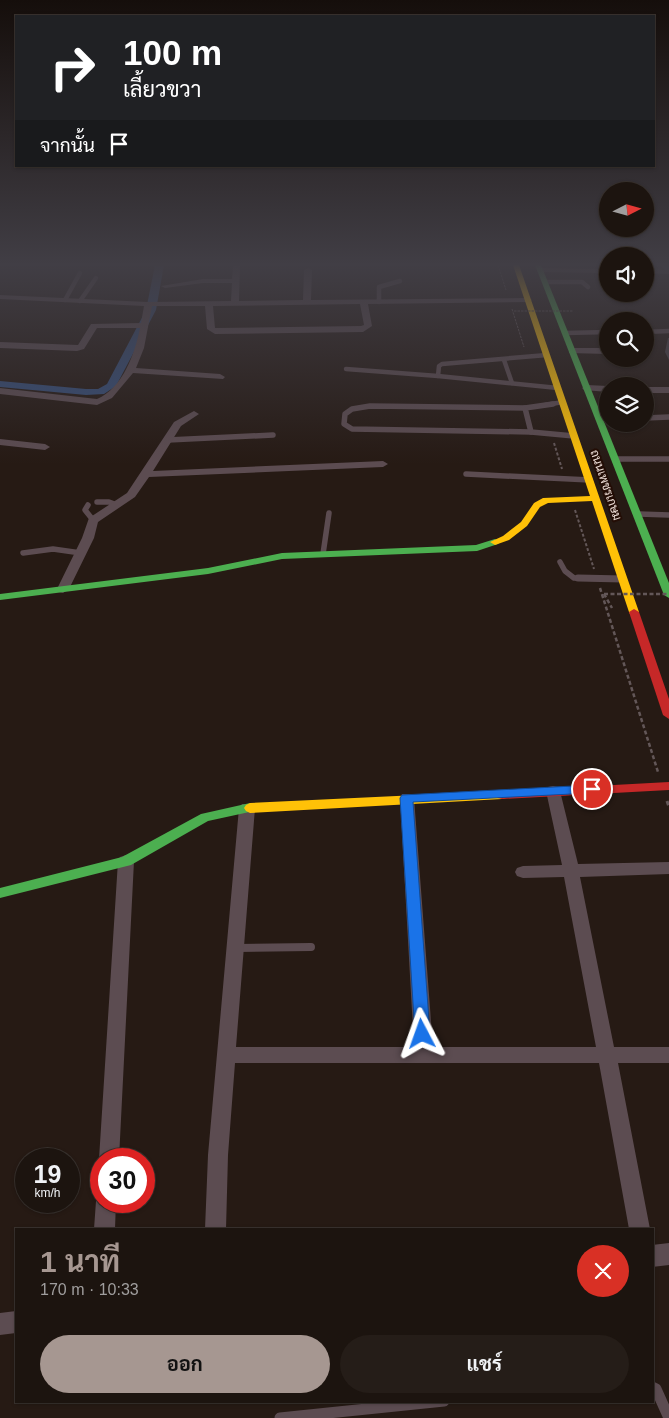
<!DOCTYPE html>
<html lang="th">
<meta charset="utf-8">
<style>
body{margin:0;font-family:Arial,Sarabun,sans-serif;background:#251d18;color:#f1f3f6;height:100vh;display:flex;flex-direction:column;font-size:19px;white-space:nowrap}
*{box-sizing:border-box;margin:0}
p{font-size:16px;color:#a09e9e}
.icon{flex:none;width:28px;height:28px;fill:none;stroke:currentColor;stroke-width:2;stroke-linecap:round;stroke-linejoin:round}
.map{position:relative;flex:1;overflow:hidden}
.details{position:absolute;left:15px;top:1228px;width:639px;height:175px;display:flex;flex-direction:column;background:#1c140f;border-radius:0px;box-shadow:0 1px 4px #0004,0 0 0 1px #3a332f}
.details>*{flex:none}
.guide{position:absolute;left:15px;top:15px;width:640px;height:152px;border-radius:0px;box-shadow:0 1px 4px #0004,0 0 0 1px #3a332f;background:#202124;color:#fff;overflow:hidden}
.needle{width:32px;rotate:84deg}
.buttons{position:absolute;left:599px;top:182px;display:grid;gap:10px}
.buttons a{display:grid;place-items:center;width:55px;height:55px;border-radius:50%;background:#1c140f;box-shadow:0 1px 4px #0004,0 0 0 1px #3a332f;font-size:25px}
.speed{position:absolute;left:15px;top:1148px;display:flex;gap:10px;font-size:25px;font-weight:700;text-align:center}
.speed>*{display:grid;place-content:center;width:65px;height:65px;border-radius:50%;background:#1c140f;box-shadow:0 1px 4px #0004,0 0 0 1px #3a332f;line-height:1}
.speed small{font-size:12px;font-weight:400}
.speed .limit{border:8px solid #d22;background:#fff;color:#111}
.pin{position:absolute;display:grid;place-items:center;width:42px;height:42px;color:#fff;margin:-21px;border:2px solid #fff;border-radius:50%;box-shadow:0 1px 5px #0007}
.me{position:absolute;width:55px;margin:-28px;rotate:356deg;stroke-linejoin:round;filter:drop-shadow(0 0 4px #0008)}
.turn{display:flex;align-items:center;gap:18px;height:105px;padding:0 25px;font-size:22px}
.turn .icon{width:65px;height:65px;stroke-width:2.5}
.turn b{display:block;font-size:35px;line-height:42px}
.then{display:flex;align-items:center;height:48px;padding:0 25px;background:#0003;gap:10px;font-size:19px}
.round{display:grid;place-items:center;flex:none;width:52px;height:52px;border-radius:26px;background:#251d18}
.head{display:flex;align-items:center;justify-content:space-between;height:85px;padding:0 25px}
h1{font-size:30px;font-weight:700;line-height:38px;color:#a69791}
.cta{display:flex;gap:10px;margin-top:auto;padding:10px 25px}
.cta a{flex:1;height:58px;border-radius:30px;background:#a69791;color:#111;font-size:20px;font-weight:700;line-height:58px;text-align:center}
.cta a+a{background:#251d18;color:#f1f3f6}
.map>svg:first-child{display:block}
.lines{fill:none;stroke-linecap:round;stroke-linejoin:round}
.canal{fill:#364d77;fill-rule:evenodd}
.path-far3{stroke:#635758;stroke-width:1;stroke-dasharray:2.5 1;stroke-linecap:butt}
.path-far2{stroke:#635758;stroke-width:2;stroke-dasharray:3 2;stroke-linecap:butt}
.path-far1{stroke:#635758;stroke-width:2.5;stroke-dasharray:4 2.5;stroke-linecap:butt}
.path{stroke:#635758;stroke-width:3;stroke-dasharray:4.5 3;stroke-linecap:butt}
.lane-far4{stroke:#5c4c51;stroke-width:4.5}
.lane-far3{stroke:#5c4c51;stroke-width:5.5}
.lane-far2{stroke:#5c4c51;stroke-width:7}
.lane-far1{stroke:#5c4c51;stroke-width:8}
.lane{stroke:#5c4c51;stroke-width:11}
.street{fill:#5c4c51;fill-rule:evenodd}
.fast{fill:#4caf50;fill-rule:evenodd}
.slow{fill:#ffc107;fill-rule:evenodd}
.jam{fill:#c62828;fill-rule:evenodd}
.path-bridge-far1{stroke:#635758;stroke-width:1;stroke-dasharray:2.5 1;stroke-linecap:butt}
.path-bridge{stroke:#635758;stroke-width:2.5;stroke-dasharray:4 2.5;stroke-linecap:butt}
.wall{fill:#4a4247}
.route{fill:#1a73e8;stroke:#114b97}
.labels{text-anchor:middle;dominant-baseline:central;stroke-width:4;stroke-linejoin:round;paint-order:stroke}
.far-street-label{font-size:12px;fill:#ebdbd4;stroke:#230d05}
</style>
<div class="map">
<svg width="669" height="1418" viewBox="0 0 669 1418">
<rect width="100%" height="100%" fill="#261a14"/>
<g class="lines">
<!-- canal -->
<g class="canal">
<polygon points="155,265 164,265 156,310 116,386 104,394 86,395 0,387 0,381 86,389 98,389 107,384 146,310"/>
<polygon points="660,265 669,265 669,274"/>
</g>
<!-- path-far3 -->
<g class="path-far3">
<polyline points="498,265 506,290"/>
<polyline points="512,309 524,347"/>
</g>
<!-- path-far2 -->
<g class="path-far2">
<polyline points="554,443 562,469"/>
<polyline points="575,510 594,569"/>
</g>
<!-- path-far1 -->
<g class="path-far1">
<polyline points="600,588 658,772"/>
<polyline points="604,594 612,608"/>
</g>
<!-- path -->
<polyline class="path" points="667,801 669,807"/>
<!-- lane-far4 -->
<g class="lane-far4">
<polyline points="546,282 582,282 588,287"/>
<polyline points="65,300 80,273"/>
<polyline points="80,301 96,278"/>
<polyline points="379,302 379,287 400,281"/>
<polyline points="645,332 669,331"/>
<polyline points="565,333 608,332"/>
<polyline points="547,355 442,364 439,366 438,376 558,388"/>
<polyline points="504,360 512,383"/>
<polyline points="346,369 438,376"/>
<polyline points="545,405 563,402"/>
</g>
<!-- lane-far3 -->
<g class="lane-far3">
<polyline points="553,404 525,408 531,432 574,436"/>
<polyline points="525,408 370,406 352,409 345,414 344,424 352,429 531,432"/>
<polyline points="645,418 669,417"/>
<polyline points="168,440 273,435"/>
<polyline points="616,459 669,459"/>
<polyline points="466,474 590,480"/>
<polyline points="97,502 109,502 117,505"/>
<polyline points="88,505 85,510 93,520"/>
<polyline points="639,514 669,515"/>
<polyline points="23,553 53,549 81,553"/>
<polyline points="323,554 329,513"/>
<polyline points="560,562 565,571 574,578 623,579"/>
</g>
<!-- lane-far2 -->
<polyline class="lane-far2" points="578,578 623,579"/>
<!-- lane-far1 -->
<polyline class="lane-far1" points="237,948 311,947"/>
<!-- lane -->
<g class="lane">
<polyline points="652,1387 656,1389 669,1418"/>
<polyline points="280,1418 444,1401"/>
</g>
<!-- street -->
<g class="street">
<path d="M240 265 239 301 303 300 304 270 308 268 312 270 311 300 528 298 532 300 528 302 368 304 372 326 363 332 215 334 207 329 205 306H152L144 348 136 368 220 374 225 377 223 379 133 373 112 398 97 405 0 394V388L97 399C123 388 135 353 140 328H97L84 349 77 351 0 348V342L78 345 91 324 141 323 144 306 0 299V295L148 302 231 301 232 283H203L165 288 161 286 203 279H232L233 266ZM360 304 364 325 361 326 215 328 213 306Z"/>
<polygon points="537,268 608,269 608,273 540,272 537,272"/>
<polygon points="645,269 669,270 669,274 645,273"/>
<polygon points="572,348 608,348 608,354 569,353 569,349"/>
<polygon points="587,385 608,386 608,392 584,390 582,388"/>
<rect x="645" y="387" width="24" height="6"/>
<polygon points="194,411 199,414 181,426 153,471 383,461 388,464 383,467 149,477 135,497 98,522 94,538 69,589 63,593 59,592 57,589 82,538 89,518 127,493 174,422"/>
<polygon points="0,439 45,444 50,447 45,450 0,445"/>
<polygon points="553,786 558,787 560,791 578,864 669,862 669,874 580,877 614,1047 669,1047 669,1063 618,1063 650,1229 629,1229 599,1063 235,1063 228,1155 226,1229 205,1229 208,1155 239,808 242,804 252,804 255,808 236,1047 414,1047 400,798 402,794 412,794 414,798 433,1047 596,1047 564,877 523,878 517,876 515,872 517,868 523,866 562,865 546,791 548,787"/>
<polygon points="126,855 132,857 134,861 119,1159 101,1159 101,1164 99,1159 118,861 120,857"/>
<polygon points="101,1193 101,1201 116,1201 115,1229 94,1229 96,1201"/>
<polygon points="669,1243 669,1265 652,1267 652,1245"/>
<polygon points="16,1311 16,1333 0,1335 0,1313"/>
</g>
<!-- fast -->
<g class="fast">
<polygon points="535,265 541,265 669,583 669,598 664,595"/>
<polygon points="495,539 500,542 498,544 477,551 282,559 208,574 0,600 0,594 208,568 282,553 476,545"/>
<polygon points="250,803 254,805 256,808 254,811 208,821 131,865 0,898 0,888 122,857 201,814"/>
</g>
<!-- slow -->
<g class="slow">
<polygon points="513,265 519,265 639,612 638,614 630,614 629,612 592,501 548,503 540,507 527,526 509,540 495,545 490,542 503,536 521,522 534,503 543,498 590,496"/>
<polygon points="502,791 506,792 508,795 506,798 502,799 250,813 246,811 244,808 246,805 250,803"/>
</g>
<!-- jam -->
<g class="jam">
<polygon points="634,609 639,612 669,699 669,719 663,715 629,612"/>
<polygon points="669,782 669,790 502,799 498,798 496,795 498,792 502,791"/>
</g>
<!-- path-bridge-far1 -->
<polyline class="path-bridge-far1" points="514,311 573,311"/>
<!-- path-bridge -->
<polyline class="path-bridge" points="604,594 669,594"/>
</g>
<!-- wall -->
<polygon class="wall" points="668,338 669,338 669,360 665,352"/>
<!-- sky -->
<linearGradient id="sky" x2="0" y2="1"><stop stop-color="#150e0b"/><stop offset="0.57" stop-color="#413e45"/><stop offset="1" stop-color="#413e45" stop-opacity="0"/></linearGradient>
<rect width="669" height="464" fill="url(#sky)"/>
<!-- route -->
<polygon class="route" points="592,785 598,789 592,793 413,802 430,1034 428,1038 422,1040 417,1038 415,1034 400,798 402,795"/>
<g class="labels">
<!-- far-street labels -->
<g class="far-street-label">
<text transform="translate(606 485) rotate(71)">ถนนเพชรเกษม</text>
</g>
</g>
</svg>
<div class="buttons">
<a><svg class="needle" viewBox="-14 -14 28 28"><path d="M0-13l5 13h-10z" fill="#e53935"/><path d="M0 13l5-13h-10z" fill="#a09e9e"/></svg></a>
<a><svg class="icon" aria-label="sound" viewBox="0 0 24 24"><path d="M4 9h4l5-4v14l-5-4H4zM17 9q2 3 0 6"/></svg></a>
<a><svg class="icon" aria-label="search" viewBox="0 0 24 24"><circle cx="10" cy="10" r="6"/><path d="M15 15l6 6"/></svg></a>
<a><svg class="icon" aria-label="layers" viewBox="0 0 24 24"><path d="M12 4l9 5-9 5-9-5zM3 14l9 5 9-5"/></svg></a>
</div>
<div class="speed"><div>19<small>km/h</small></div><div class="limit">30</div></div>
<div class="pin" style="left:592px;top:789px;background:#d93025"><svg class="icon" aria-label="arrive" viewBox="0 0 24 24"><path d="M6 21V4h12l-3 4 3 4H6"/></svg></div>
<svg class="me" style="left:422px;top:1034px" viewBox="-20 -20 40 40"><path d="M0-17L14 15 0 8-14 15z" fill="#1a73e8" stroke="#fff" stroke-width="4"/></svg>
<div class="guide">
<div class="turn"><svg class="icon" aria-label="right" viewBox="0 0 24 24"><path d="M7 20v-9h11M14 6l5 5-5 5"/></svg><div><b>100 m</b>เลี้ยวขวา</div></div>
<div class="then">จากนั้น<svg class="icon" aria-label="arrive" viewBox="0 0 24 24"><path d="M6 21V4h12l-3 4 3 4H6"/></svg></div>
</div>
<section class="details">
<div class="head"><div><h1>1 นาที</h1><p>170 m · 10:33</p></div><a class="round" style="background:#d93025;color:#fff"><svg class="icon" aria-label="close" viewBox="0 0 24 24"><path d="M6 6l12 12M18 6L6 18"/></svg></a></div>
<div class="cta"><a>ออก</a><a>แชร์</a></div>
</section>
</div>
